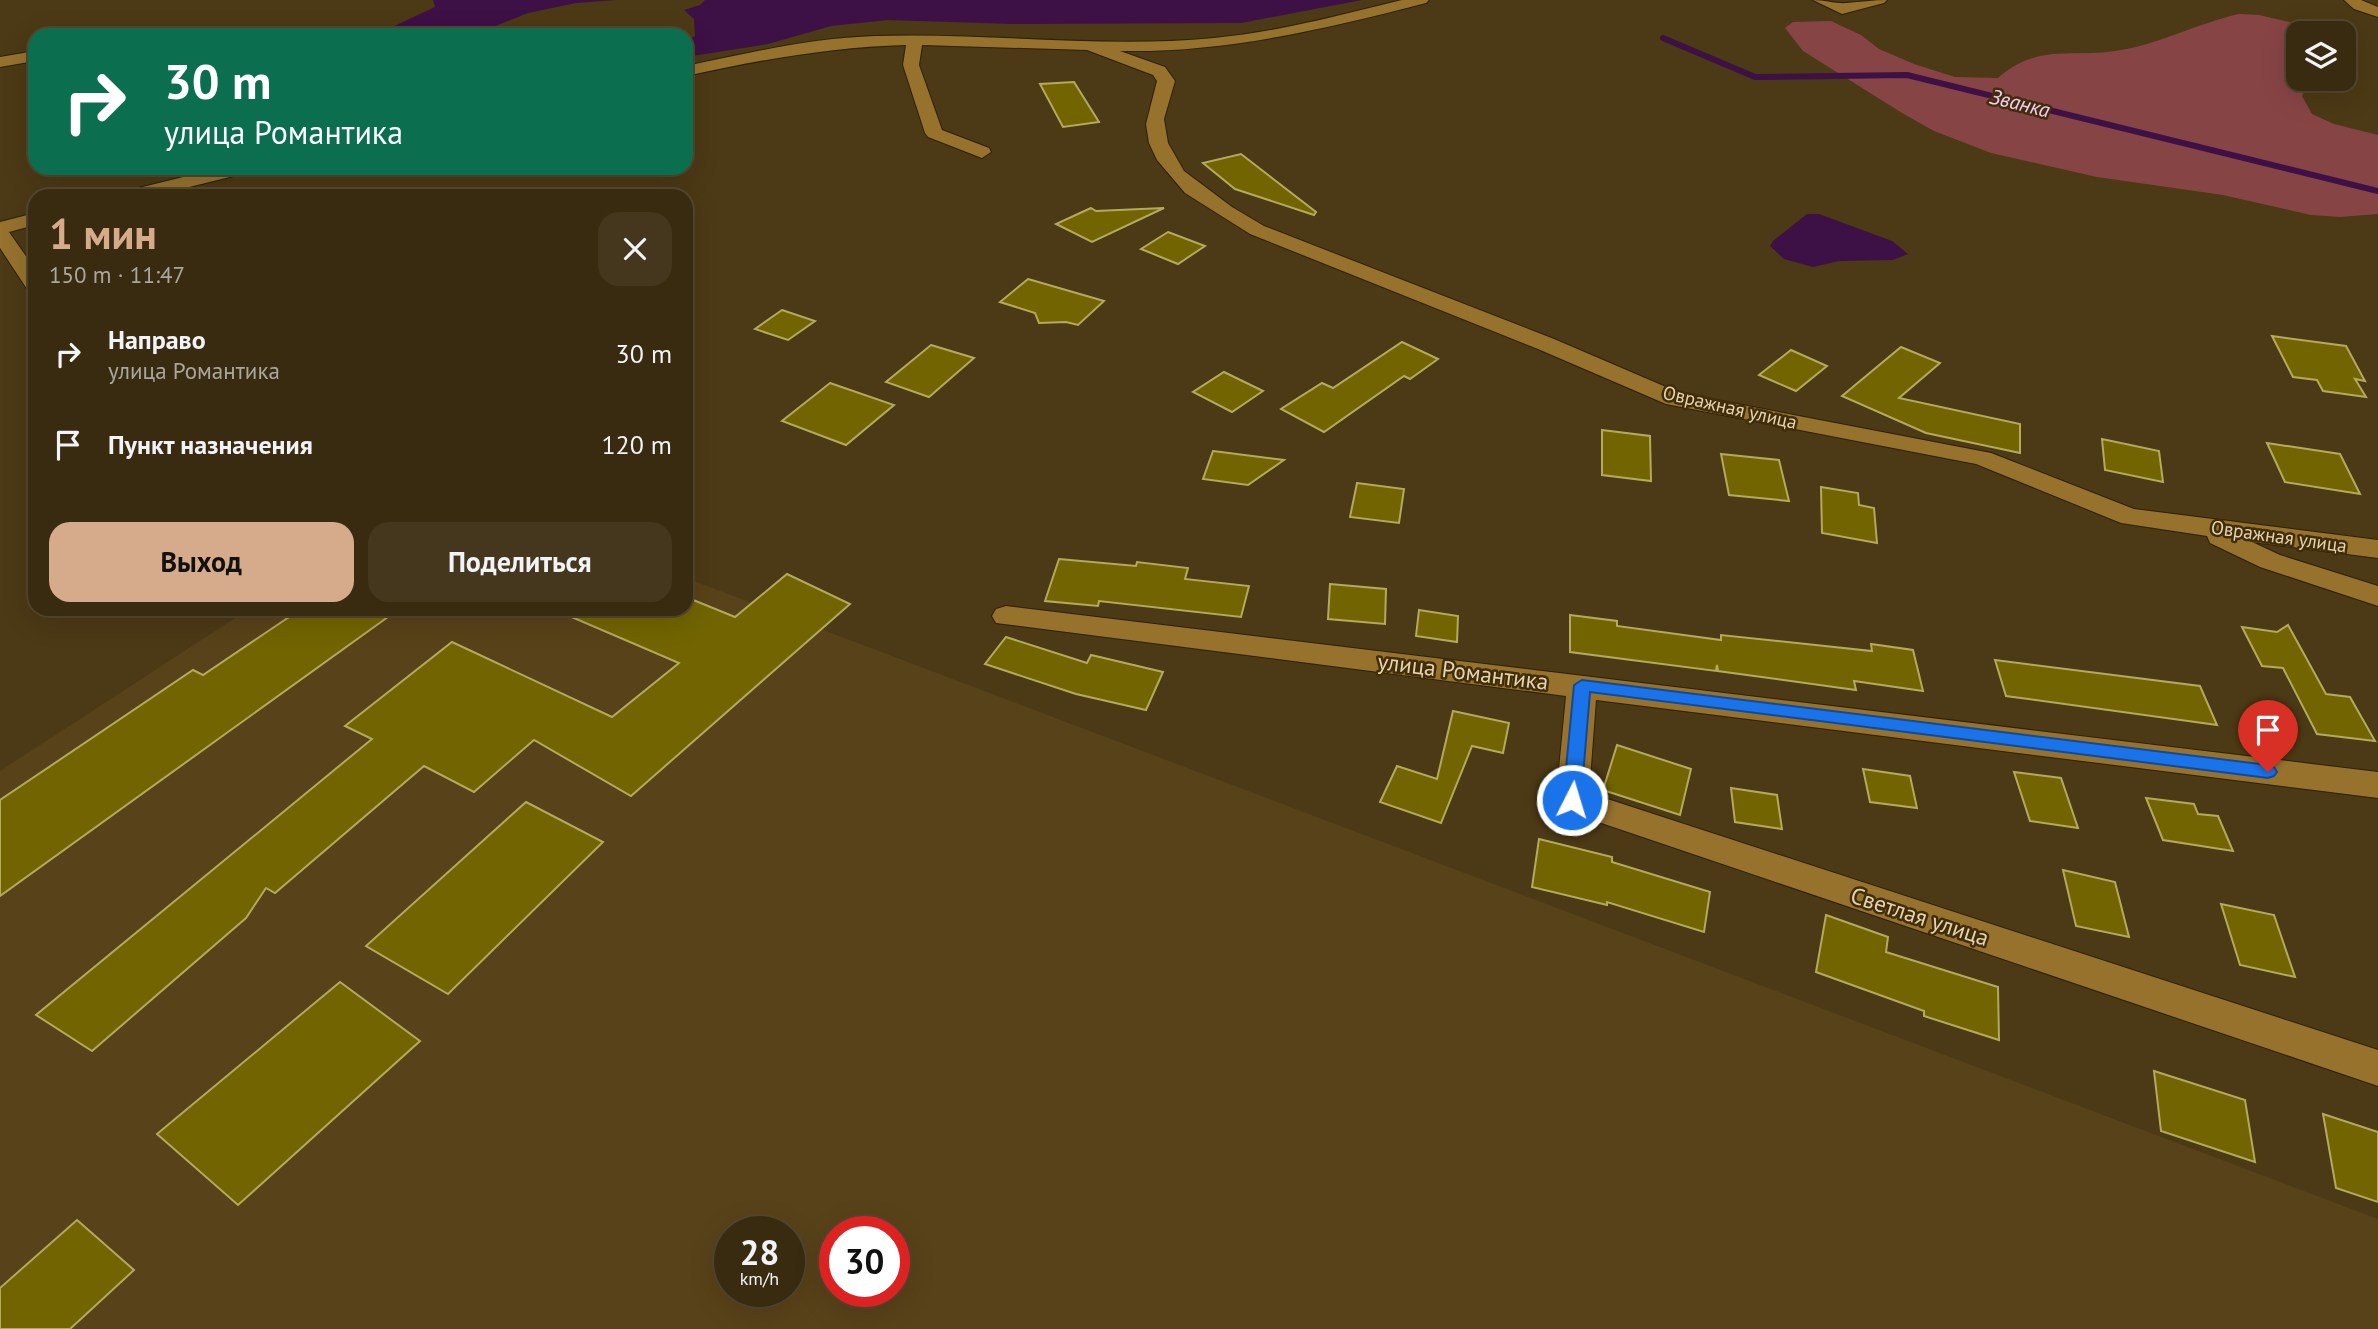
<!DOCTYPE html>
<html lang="ru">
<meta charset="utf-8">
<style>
body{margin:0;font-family:"PT Sans",sans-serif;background:#44371e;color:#f1f3f6;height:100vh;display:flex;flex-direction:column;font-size:26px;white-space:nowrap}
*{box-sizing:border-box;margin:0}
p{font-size:23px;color:#aba79f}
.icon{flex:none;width:38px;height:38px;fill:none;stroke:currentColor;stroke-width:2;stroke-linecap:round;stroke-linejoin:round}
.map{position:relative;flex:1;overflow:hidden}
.details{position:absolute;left:28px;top:189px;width:665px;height:427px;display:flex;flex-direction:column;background:#392b10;border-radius:21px;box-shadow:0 7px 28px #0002,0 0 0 2px #534730}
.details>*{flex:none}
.hud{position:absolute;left:28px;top:28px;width:665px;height:147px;border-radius:21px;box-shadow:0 7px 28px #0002,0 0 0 2px #534730;background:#0b6e4f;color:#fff;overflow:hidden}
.controls{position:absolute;left:2286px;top:21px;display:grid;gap:14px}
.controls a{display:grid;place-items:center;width:70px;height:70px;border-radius:14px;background:#392b10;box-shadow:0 7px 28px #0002,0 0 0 2px #534730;font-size:35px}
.speed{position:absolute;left:714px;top:1216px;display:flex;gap:14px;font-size:35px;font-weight:700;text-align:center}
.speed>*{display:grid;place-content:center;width:91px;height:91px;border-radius:50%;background:#392b10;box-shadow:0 7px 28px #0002,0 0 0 2px #534730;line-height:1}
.speed small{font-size:18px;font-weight:400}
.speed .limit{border:10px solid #d22;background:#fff;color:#111}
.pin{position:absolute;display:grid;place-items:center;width:60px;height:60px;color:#fff;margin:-72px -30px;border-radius:50% 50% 50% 0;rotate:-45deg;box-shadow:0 0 7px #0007}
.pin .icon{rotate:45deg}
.me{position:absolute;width:77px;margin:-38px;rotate:5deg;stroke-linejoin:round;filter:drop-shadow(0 0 5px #0008)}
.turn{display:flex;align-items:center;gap:24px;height:147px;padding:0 21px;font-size:32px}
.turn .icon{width:91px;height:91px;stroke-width:2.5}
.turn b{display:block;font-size:49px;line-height:60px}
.round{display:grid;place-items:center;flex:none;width:74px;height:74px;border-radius:21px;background:#44371e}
.summary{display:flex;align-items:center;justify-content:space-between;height:119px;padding:0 21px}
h1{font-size:42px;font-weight:800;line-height:52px;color:#d6ab8b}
.cta{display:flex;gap:14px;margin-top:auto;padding:14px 21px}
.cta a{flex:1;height:80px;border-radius:21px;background:#d6ab8b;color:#111;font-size:28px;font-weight:800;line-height:80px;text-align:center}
.cta a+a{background:#44371e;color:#f1f3f6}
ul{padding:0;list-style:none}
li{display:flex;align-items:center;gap:21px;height:91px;padding:0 21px}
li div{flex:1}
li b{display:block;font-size:26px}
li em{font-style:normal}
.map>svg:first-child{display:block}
.built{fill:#584219;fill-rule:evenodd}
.green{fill:#874445}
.water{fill:#3d1046}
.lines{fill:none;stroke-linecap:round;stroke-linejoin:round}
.stream{stroke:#3d1046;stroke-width:6}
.building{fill:#716401;stroke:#b4a95e;stroke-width:2}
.street-casing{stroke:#2d210c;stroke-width:2}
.street{fill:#96722d;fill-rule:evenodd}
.route{fill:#1a73e8;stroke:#114b97;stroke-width:2}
.labels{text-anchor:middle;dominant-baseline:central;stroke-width:5;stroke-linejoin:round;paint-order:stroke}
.far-street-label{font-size:19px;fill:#e5d2b1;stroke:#412e09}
.far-water-label{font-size:21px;font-style:italic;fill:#f4cafc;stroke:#412e09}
.street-label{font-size:23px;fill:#e5d2b1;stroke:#412e09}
</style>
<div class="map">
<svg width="2378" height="1329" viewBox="0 0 2378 1329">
<rect width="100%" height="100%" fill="#4c3915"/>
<!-- built -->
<path class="built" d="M686 578 2378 1219V1329H0V771L249 609H686ZM730 1232H789V1292H730ZM835 1232H894V1292H835Z"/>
<!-- green -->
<path class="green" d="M2239 14 2259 15 2336 33H2298V79H2315L2305 89 2302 96 2312 114 2334 124 2378 135V214L2340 217 2311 215 2223 195 2097 177 1991 153 1934 131 1902 113 1803 51 1785 28 1793 22 1831 21 1861 35 1879 49 1914 64 1955 77 1998 78C2039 43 2068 58 2115 51 2155 46 2198 23 2239 14Z"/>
<!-- water -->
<g class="water">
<polygon points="433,0 617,0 576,3 528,13 473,35 375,35 435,7"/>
<polygon points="705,0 1362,0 1241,23 1013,24 888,20 831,26 768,44 686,57 686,41 695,36 694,19 684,10 700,5"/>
<polygon points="1807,214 1819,214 1892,241 1908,254 1893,260 1839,261 1813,267 1784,259 1770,246 1773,241"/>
</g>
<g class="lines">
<!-- stream -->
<polyline class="stream" points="1663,38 1755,77 1907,75 2378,191"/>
</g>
<!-- building -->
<g class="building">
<polygon points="1074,82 1099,122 1063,127 1040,84"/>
<polygon points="1241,154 1316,212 1314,215 1235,189 1203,163"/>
<polygon points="1091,208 1096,211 1164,208 1092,242 1056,224"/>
<polygon points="1168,232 1205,246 1178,264 1141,249"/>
<polygon points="1028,279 1104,301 1078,325 1066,322 1039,323 1035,313 1000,302"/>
<polygon points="782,310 815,321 788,340 755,329"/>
<polygon points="2272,336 2346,346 2365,381 2355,379 2366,397 2323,391 2317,380 2293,377"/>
<polygon points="1402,342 1438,359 1410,379 1404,376 1324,432 1281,409 1322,383 1333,388"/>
<polygon points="931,345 974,358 929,397 886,382"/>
<polygon points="1901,347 1940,363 1899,398 2020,424 2020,453 1926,433 1842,396"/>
<polygon points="1791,350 1827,366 1796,391 1759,375"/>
<polygon points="1224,372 1263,391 1232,412 1193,392"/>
<polygon points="830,383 894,405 846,445 782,421"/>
<polygon points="1602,430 1650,436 1651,481 1602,475"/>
<polygon points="2102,439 2159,451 2163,482 2105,470"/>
<polygon points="2267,443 2340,454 2360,494 2285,482"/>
<polygon points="1213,451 1284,460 1248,485 1203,479"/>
<polygon points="1721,454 1779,460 1789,501 1729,495"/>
<polygon points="1357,483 1404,489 1399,523 1350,517"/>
<polygon points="1821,487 1858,493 1859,505 1874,508 1877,543 1822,533"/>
<polygon points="1059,559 1136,566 1137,562 1188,568 1185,579 1249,586 1241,617 1099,601 1098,606 1045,601"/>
<polygon points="787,574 850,604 631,796 534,740 474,792 424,766 275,893 266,888 246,918 92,1051 36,1015 372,739 345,726 452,642 612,717 679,663 553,609 686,609 686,597 735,617"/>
<polygon points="1330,584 1386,589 1385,624 1328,619"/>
<polygon points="301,609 399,609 0,896 0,800 193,670 203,675"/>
<polygon points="1419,610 1458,616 1457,642 1416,636"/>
<polygon points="1570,615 1617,621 1617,626 1721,640 1721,635 1872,651 1871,644 1913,650 1923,691 1854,681 1856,690 1718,671 1717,665 1716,671 1570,652"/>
<polygon points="2288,625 2326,694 2350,697 2375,741 2317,734 2283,668 2262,666 2242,627 2277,632"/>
<polygon points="1006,637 1087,663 1091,655 1163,672 1146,710 1076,694 985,664"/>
<polygon points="1995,660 2200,686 2217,725 2006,696"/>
<polygon points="1453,711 1509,723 1503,753 1472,746 1441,823 1380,802 1397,766 1437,779"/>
<polygon points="1617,745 1691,769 1680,815 1603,790"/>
<polygon points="1863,769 1910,776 1917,808 1870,802"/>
<polygon points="2014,772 2061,778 2078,828 2030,821"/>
<polygon points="1731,788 1777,795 1782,829 1735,822"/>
<polygon points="2146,798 2194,804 2198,814 2218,816 2233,851 2163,840"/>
<polygon points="526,802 603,842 448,994 366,946"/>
<polygon points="1539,839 1612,857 1612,862 1710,892 1704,932 1607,902 1607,905 1532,887"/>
<polygon points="2063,870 2115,882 2129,937 2076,926"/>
<polygon points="2221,904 2274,915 2295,977 2240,965"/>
<polygon points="1826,915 1888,937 1886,952 1998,987 1999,1040 1924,1016 1924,1011 1816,972"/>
<polygon points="340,982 420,1041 238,1205 157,1134"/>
<polygon points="2154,1071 2245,1100 2255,1162 2161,1131"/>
<polygon points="2323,1114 2378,1132 2378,1202 2336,1188"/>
<polygon points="77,1220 134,1270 70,1329 0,1329 0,1288"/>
</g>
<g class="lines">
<defs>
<g id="street">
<path d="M1402 0H1429L1426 3C1325 29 1225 53 1120 51L1165 67 1175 81 1164 119 1168 143 1184 171 1232 207 1264 226 1554 339 1680 393 1991 453 2134 509 2378 540V558L2252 542 2280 555 2378 586V606L2260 567 2210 543 2207 536 2121 523 1976 464 1666 404 1538 349 1250 234 1185 193 1157 160 1149 143 1146 124 1157 81 1153 75 1087 50 922 45 919 65 942 130 989 148 991 152 982 158 928 137 925 133 903 65 906 45C831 47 759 60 686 76V66C748 53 811 38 875 36 988 32 1101 49 1214 38 1278 32 1340 15 1402 0Z"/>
<path d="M1813 0C1824 0 1837 4 1847 3 1860 2 1873 0 1887 0L1884 3 1842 14Z"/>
<polygon points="2344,0 2361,0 2378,7 2378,17 2354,9"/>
<polygon points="35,51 35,61 0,67 0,57"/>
<polygon points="220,168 252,168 250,172 153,196 119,196 122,192"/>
<polygon points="35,213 35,225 9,232 35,269 35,290 27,289 0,248 0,222"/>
<polygon points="1006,606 2378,772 2378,798 1596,700 1589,793 2378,1050 2378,1086 1560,809 1556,800 1566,696 996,623 992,616 996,609"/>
</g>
</defs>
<!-- street casing -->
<use href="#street" class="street-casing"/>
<!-- street -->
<use href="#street" class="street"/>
</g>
<!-- route -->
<polygon class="route" points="1582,680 2268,765 2274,767 2277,772 2274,776 2268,778 1590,692 1581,800 1578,805 1566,805 1563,800 1574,685"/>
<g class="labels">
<!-- far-street labels -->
<g class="far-street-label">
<text transform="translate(1730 407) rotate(13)">Овражная улица</text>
<text transform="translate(2279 536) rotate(8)">Овражная улица</text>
</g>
<!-- far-water labels -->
<g class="far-water-label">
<text transform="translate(2020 103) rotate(14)">Званка</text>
</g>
<!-- street labels -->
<g class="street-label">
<text transform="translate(1463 671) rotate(7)">улица Романтика</text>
<text transform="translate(1920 916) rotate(18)">Светлая улица</text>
</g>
</g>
</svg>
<div class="controls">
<a><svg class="icon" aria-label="layers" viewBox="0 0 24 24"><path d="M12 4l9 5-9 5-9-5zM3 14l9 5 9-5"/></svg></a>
</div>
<div class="speed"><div>28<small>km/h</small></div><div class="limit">30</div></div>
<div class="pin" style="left:2268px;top:772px;background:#d93025"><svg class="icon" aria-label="arrive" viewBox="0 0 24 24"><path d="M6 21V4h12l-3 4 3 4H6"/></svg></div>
<svg class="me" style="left:1572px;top:800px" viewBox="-20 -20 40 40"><circle r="17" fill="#1a73e8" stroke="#fff" stroke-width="3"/><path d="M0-11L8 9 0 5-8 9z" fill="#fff"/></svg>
<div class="hud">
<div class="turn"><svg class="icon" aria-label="right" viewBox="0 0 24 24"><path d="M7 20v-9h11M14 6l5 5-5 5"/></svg><div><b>30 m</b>улица Романтика</div></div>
</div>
<section class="details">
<div class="summary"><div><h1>1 мин</h1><p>150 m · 11:47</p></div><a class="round"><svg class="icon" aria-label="close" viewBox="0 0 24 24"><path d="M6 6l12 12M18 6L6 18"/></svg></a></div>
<ul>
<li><svg class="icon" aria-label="right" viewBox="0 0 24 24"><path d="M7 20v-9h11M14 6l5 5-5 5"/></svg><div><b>Направо</b><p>улица Романтика</p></div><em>30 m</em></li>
<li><svg class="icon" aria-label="arrive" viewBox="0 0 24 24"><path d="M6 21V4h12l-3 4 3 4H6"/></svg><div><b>Пункт назначения</b></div><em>120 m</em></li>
</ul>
<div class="cta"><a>Выход</a><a>Поделиться</a></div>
</section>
</div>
